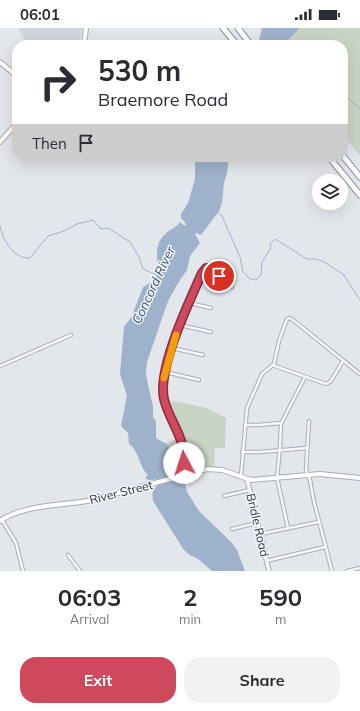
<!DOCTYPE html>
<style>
body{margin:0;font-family:Mulish,sans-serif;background:#f2f2f3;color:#2b2b33;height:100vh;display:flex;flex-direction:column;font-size:15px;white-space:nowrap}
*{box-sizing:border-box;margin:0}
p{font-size:13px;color:#7c7c81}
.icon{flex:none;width:22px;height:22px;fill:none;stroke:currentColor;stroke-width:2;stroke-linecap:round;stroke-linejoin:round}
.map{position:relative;height:543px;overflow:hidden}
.drawer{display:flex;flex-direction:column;background:#fff;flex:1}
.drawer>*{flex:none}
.top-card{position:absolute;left:12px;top:12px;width:336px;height:122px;border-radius:16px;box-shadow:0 4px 16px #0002;background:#fff;color:#2b2b33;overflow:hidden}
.tools{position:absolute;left:312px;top:146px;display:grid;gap:8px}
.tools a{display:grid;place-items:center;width:36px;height:36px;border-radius:50%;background:#fff;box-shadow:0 4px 16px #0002;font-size:20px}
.pin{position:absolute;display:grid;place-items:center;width:34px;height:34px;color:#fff;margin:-17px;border:2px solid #fff;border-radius:50%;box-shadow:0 1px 4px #0007}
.me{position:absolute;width:44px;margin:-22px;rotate:355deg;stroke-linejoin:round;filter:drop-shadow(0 0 3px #0008)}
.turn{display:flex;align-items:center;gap:14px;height:84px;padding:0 20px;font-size:18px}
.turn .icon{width:52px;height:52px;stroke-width:2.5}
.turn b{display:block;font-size:28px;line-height:34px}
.then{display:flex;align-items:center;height:38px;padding:0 20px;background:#0003;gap:8px;font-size:15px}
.eta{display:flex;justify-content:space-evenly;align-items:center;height:68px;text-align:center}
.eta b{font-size:24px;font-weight:700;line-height:28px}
.primary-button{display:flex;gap:8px;margin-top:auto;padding:8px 20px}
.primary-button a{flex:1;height:46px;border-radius:16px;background:#cf495d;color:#fff;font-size:16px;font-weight:700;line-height:46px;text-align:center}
.primary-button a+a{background:#f2f2f3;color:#2b2b33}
.status{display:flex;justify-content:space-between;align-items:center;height:28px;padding:0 20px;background:#fff;direction:ltr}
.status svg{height:11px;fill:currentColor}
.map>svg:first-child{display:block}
.built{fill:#d1d5dd}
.green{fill:#c8d5c4}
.water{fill:#9eb3cb}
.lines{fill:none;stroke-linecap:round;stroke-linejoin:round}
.stream{stroke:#9eb3cb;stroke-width:1}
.minor-casing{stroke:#a8adb5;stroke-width:4.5}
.tertiary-casing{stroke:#a8adb5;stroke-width:5.5}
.secondary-casing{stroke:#a8adb5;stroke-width:6}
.motorway-casing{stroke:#8a93a2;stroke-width:7}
.minor{stroke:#f6f7f9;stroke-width:2.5}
.tertiary{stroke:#f6f7f9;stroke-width:3.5}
.secondary{stroke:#fff;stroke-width:4}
.motorway{stroke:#fff;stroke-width:5}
.route-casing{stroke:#872f3c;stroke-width:10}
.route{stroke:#cf495d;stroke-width:7}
.slow{stroke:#f59e0b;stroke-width:7}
.labels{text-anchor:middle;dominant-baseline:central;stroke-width:3;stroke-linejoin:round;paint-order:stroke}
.street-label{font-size:12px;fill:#2a3343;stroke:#f3f5f8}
.water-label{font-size:13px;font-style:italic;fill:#345277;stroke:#f3f5f8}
</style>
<div class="status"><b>06:01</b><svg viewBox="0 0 49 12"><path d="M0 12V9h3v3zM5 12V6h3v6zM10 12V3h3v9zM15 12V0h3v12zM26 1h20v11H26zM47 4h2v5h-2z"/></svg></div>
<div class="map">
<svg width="360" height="543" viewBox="0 0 360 543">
<rect width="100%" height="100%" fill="#e3e6eb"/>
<!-- built -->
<polygon class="built" points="18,0 82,0 79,17 28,17"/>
<!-- green -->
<g class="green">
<polygon points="300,0 360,0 360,128 343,107 343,17 283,17"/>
<path d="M173 373 207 380 226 390 225 420H215L214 440 200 441 185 444C192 424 177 397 169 378L170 375Z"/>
<path d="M177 411C181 423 186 434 179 446L174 448 176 444 175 431 166 415Z"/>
</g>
<!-- water -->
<g class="water">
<polygon points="262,0 300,0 283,17 258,17"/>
<path d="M195 129H229L227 145 224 155 222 175 219 183 201 207 196 205 195 206 200 215 190 228 187 242 178 255 168 273 147 334 146 347 153 379V389L156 393V410C158 412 162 413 165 415 172 420 179 440 174 448H171L173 453 184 451 187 464 199 483 232 515 237 522 245 543H212L198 531 190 527 184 522 153 473C152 466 152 462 158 457L155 451 150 453 145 450 148 447C139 439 139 422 129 416L128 405 121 398 127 368 120 346 124 299 132 288 143 259 153 253 159 243C156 227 154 213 170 202 174 200 177 198 180 194L185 198 186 196 181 190V186L188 175 195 151Z"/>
</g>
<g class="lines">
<!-- stream -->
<g class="stream">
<polyline points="343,66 360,81"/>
<polyline points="217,184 222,188 240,229 243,244 250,251 256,252 261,247 262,234 271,220 270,216 275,211 307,231 316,231 324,234 343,246 360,272"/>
<path d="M0 198C3 213 14 231 30 230L48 208 64 203 77 196 93 192 101 201 108 200 130 214 139 229 143 241 157 247"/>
</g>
<defs>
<g id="minor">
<polyline points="189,275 211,280"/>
<polyline points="180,297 211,304"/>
<polyline points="172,320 203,327"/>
<polyline points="272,337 326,356 331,353 343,333"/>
<polyline points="0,338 71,307"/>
<polyline points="165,344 199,352"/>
<polyline points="309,393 306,442 310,452 314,474 332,543"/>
<polyline points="245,397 258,397 281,395"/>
<polyline points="242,424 260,424 307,420"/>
<path d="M183 447C183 439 186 431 184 423 181 405 169 390 164 372 157 347 189 266 204 243L206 240H209L232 259"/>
<polyline points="241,448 247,380 262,346 274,336 279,313 287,291 290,290 298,296 360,346"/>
<polyline points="224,468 250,462"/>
<polyline points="2,492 16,515 23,543"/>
<polyline points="288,500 277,450 280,418 281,396 305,349"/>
<polyline points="232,501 257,495"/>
<polyline points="260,506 319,494"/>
<polyline points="68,527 80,543"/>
<polyline points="266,533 325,519"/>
<polyline points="347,543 360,540"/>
</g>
<polyline id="tertiary" points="247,451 269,543"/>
<g id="secondary">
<polyline points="84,17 86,0"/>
<polyline points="0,34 17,48"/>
<polyline points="0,114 17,95"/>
<path d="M0 493C24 476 64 478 92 472L207 441 222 442 251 452 320 446 360 450"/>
</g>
<g id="motorway">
<polyline points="223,0 237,17"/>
<polyline points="238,0 251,17"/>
<polyline points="343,128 360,149"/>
<polyline points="329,129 360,167"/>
</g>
</defs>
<!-- minor casing -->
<use href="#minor" class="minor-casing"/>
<!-- tertiary casing -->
<use href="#tertiary" class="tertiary-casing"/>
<!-- secondary casing -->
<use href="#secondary" class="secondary-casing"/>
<!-- motorway casing -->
<use href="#motorway" class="motorway-casing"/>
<!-- minor -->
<use href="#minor" class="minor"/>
<!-- tertiary -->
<use href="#tertiary" class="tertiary"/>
<!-- secondary -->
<use href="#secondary" class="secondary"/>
<!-- motorway -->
<use href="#motorway" class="motorway"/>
</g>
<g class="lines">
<defs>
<path id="route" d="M184 435C186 410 169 393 164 371 157 341 189 274 202 245L206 240H209L219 248"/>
</defs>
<!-- route casing -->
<use href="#route" class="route-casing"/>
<!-- route -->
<use href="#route" class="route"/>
<!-- slow -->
<polyline class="slow" points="164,350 176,307"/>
</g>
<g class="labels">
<!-- street labels -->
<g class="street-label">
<text transform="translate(121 464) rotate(-14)">River Street</text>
<text transform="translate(258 497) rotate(77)">Bridle Road</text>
</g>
<!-- water labels -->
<g class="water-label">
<text transform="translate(153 257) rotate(-65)">Concord River</text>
</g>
</g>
</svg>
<div class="tools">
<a><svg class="icon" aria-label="layers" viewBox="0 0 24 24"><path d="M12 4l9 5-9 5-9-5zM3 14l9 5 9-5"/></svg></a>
</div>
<div class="pin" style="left:219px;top:248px;background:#d93025"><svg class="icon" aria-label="arrive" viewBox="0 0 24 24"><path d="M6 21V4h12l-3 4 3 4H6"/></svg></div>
<svg class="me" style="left:184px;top:435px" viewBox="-20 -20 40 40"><circle r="19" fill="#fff"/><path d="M0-13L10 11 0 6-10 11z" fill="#cf495d"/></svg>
<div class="top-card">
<div class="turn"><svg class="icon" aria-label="right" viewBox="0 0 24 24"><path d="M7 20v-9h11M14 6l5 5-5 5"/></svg><div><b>530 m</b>Braemore Road</div></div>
<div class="then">Then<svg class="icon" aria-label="arrive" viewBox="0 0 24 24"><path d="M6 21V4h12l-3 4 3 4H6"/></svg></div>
</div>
</div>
<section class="drawer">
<div class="eta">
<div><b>06:03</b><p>Arrival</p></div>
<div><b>2</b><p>min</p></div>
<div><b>590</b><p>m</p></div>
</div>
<div class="primary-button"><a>Exit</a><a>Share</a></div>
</section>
